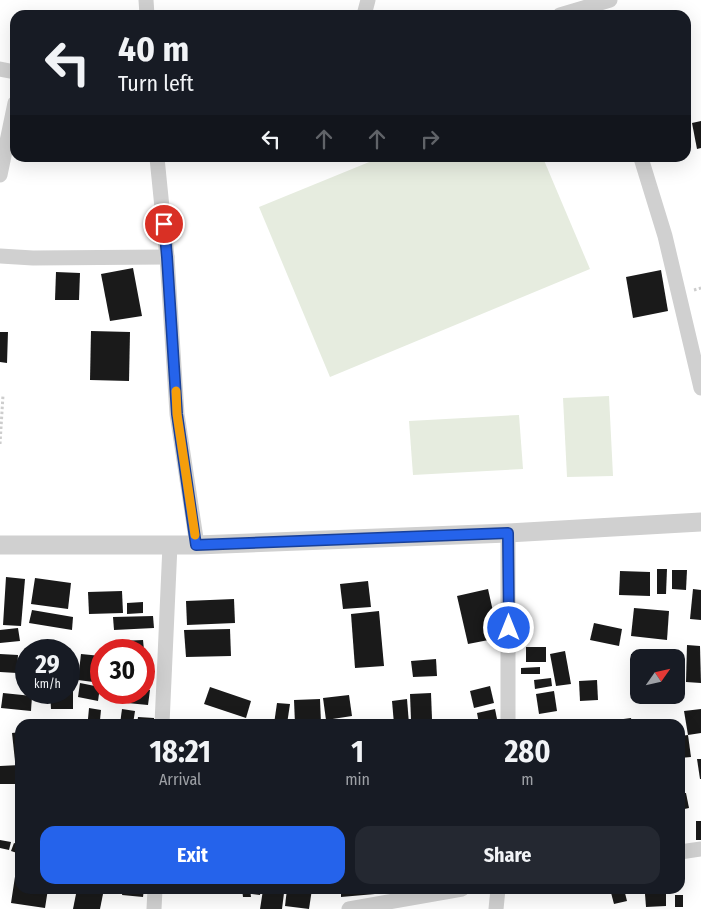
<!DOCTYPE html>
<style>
body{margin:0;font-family:"Fira Sans Condensed",sans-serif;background:#242831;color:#f1f3f6;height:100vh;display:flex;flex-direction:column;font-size:19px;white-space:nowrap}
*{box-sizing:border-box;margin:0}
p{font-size:16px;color:#9ea1a6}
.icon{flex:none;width:28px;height:28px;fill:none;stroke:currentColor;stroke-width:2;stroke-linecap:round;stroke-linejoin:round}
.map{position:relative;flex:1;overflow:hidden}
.sheet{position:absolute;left:15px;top:719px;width:670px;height:175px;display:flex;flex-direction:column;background:#171b24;border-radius:15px;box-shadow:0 5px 20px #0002}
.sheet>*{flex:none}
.banner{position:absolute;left:10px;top:10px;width:681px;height:152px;border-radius:15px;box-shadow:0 5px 20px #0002;background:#171b24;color:#f1f3f6;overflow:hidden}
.needle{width:32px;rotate:56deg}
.fabs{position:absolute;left:630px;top:649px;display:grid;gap:10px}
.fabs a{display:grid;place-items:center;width:55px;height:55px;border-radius:10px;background:#171b24;box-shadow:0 5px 20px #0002;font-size:25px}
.speed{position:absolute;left:15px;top:639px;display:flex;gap:10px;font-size:25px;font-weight:700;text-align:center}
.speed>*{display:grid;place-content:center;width:65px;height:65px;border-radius:50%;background:#171b24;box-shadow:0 5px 20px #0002;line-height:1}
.speed small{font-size:12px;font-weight:400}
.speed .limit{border:8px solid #d22;background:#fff;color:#111}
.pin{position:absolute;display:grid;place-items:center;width:42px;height:42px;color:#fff;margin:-21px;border:2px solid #fff;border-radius:50%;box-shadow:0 1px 5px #0007}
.me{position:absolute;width:55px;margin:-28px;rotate:0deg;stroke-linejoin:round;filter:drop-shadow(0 0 4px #0008)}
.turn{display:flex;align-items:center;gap:18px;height:105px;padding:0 25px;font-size:22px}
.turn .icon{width:65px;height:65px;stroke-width:2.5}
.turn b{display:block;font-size:35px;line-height:42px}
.lanes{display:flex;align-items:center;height:48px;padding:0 25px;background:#0003;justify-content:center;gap:25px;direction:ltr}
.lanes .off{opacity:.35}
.eta{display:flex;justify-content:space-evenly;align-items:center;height:85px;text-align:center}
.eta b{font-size:30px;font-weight:700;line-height:35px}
.button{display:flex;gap:10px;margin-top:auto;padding:10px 25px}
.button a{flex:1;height:58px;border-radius:15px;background:#2563eb;color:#fff;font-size:20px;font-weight:700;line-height:58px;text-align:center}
.button a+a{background:#242831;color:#f1f3f6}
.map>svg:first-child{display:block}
.green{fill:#e6ecdf}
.building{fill:#1a1a1a}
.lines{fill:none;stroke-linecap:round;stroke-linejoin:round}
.path{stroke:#cdcdcd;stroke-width:3;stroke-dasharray:2.5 2.5;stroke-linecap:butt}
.minor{stroke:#d0d0d0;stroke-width:15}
.tertiary{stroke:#d0d0d0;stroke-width:19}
.route-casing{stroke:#184099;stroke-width:12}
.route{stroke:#2563eb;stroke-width:9}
.slow{stroke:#f59e0b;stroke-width:9}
</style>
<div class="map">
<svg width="701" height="909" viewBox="0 0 701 909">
<rect width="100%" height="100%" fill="#fff"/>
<!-- green -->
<g class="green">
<polygon points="379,158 543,158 590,269 330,377 259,207"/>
<polygon points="609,396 613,476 567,477 563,398"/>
<polygon points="519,415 523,469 413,475 409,421"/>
</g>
<!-- building -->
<g class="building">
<polygon points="232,11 233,15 218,15 218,14"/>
<polygon points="701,121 701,148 697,149 692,123"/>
<polygon points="133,268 142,316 110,321 101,274"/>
<polygon points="661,270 668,311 633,318 626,277"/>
<polygon points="56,272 80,273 79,300 55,300"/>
<polygon points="91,331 130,332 129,381 90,380"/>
<polygon points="0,332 8,332 7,363 0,362"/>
<polygon points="657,569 667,569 666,594 657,594"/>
<polygon points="672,570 687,570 686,590 672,589"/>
<polygon points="620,571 650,572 650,596 619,595"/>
<polygon points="6,577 25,579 21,626 3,625"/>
<polygon points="35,578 71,583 68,609 31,604"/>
<polygon points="368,581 371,607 343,609 340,584"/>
<polygon points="488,589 499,638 468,644 457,596"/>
<polygon points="693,589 701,590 701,620 690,619"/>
<polygon points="122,591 123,613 89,614 88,592"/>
<polygon points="234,599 235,623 187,625 186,601"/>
<polygon points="143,602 143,613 127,614 127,603"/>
<polygon points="634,608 669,611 667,640 631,636"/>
<polygon points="32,610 73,617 72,630 29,623"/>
<polygon points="379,611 384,666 355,668 351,614"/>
<polygon points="153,616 154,628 114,630 113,617"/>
<polygon points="594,623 622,629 619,646 590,640"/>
<polygon points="18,628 20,641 0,643 0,630"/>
<polygon points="230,629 231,656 186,657 184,630"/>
<polygon points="143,640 144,650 119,650 119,641"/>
<polygon points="687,645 700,646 701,683 686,682"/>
<rect x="526" y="647" width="20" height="15"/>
<polygon points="565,651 571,684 556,686 550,654"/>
<polygon points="655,653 655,658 639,658 639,666 631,666 631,654"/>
<polygon points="0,654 18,655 17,673 0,672"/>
<polygon points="69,654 74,655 70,679 69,679"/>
<polygon points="81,654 101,656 101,683 78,680"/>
<polygon points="436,659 437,676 413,677 411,661"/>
<polygon points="144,666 152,666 151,685 144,684"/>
<rect x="676" y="666" width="3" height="22"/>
<polygon points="540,667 540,674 521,674 521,668"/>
<polygon points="639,670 639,685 635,685 634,671"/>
<polygon points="551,678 552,686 535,689 534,680"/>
<polygon points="597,680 598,700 580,701 579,681"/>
<polygon points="69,683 73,683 73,709 51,709 50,692 69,692"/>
<polygon points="80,683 100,687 98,701 78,697"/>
<polygon points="490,686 494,703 474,708 470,691"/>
<polygon points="210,687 251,701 246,718 204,704"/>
<polygon points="144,689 150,690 148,705 127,703 128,692 144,692"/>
<polygon points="554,691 557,711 539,714 536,694"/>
<polygon points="3,693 32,696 31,711 1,708"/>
<polygon points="431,693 432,719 411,720 410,694"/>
<polygon points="349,695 352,716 326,720 323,698"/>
<polygon points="320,699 321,723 295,724 294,700"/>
<polygon points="407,699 409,724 394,724 392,701"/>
<polygon points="277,703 290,704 287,724 274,724"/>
<polygon points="89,708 101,710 100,720 88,719"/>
<polygon points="122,709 135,711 133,724 120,724"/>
<polygon points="495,709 498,724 479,724 477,713"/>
<polygon points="701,709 701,733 688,735 684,711"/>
<polygon points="138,717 154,718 154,724 137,724"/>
<polygon points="631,718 632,724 616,724 616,720"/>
<polygon points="20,732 20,760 15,761 12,733"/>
<polygon points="688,735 691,757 680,758 680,736"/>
<polygon points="697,759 701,759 701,779 700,779"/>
<polygon points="20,765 20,784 0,784 0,766"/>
<polygon points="680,793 686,793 689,808 680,810"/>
<rect x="696" y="821" width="5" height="19"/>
<polygon points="0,840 11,842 9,850 0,848"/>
<polygon points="14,843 20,845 20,854 11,851"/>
<polygon points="16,870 20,871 20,889 48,889 45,908 11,903"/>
<polygon points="77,889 103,894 100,909 73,909"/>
<polygon points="123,889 144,889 143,897 122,895"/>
<polygon points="242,889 250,889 251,897 243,897"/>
<polygon points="253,889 261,889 260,895 252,894"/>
<polygon points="287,889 312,889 309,909 285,906"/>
<polygon points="341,889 374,889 375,894 341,897"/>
<polygon points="610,889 624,889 627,901 614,904"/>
<polygon points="643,889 657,889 657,891 643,892"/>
<polygon points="263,890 284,893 282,909 260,909"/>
<polygon points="666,892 666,906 646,907 645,894"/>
<rect x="675" y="895" width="8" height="12"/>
</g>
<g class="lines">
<!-- path -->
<g class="path">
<polyline points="694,290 701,288"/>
<polyline points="0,444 3,395"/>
</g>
<!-- minor -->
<g class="minor">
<polyline points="146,0 147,15"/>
<polyline points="364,15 368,0"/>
<polyline points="560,15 610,0"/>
<polyline points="0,69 15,72"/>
<polyline points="157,158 167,257 177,414 197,545"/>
<polyline points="641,158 665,236 701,388"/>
<polyline points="0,175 15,103"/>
<polyline points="0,256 33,258 167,257"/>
<polyline points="162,724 170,545"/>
<polyline points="508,724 508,533"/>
<polyline points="680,852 701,849"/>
<polyline points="154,909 155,889"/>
<polyline points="349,909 462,889"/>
<polyline points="496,909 498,889"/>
</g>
<!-- tertiary -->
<polyline class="tertiary" points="0,545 197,545 508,533 701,522"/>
</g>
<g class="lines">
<defs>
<polyline id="route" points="164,224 167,257 177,414 196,545 508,533 509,628"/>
</defs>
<!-- route casing -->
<use href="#route" class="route-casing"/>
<!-- route -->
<use href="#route" class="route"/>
<!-- slow -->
<polyline class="slow" points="176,391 177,414 195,535"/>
</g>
</svg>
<div class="fabs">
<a><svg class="needle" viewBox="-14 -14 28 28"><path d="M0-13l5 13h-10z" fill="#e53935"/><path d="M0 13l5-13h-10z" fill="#9ea1a6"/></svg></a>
</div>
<div class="speed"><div>29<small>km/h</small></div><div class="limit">30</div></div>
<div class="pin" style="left:164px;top:224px;background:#d93025"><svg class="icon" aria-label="arrive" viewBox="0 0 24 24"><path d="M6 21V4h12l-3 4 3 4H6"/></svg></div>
<svg class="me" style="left:509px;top:628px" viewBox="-20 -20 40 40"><circle r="17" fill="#2563eb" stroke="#fff" stroke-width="3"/><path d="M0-11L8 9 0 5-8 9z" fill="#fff"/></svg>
<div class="banner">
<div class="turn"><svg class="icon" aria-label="left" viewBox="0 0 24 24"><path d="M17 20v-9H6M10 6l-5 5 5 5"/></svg><div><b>40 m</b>Turn left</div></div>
<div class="lanes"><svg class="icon" aria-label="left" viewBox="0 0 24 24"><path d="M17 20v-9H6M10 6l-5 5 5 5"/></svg><svg class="icon off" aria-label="ahead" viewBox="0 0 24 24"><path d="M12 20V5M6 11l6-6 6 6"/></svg><svg class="icon off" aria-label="ahead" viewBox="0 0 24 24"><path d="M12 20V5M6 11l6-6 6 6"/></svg><svg class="icon off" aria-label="right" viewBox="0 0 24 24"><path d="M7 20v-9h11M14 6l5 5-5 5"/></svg></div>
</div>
<section class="sheet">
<div class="eta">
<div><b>18:21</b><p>Arrival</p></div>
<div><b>1</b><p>min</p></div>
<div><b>280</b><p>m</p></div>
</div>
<div class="button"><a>Exit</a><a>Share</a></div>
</section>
</div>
